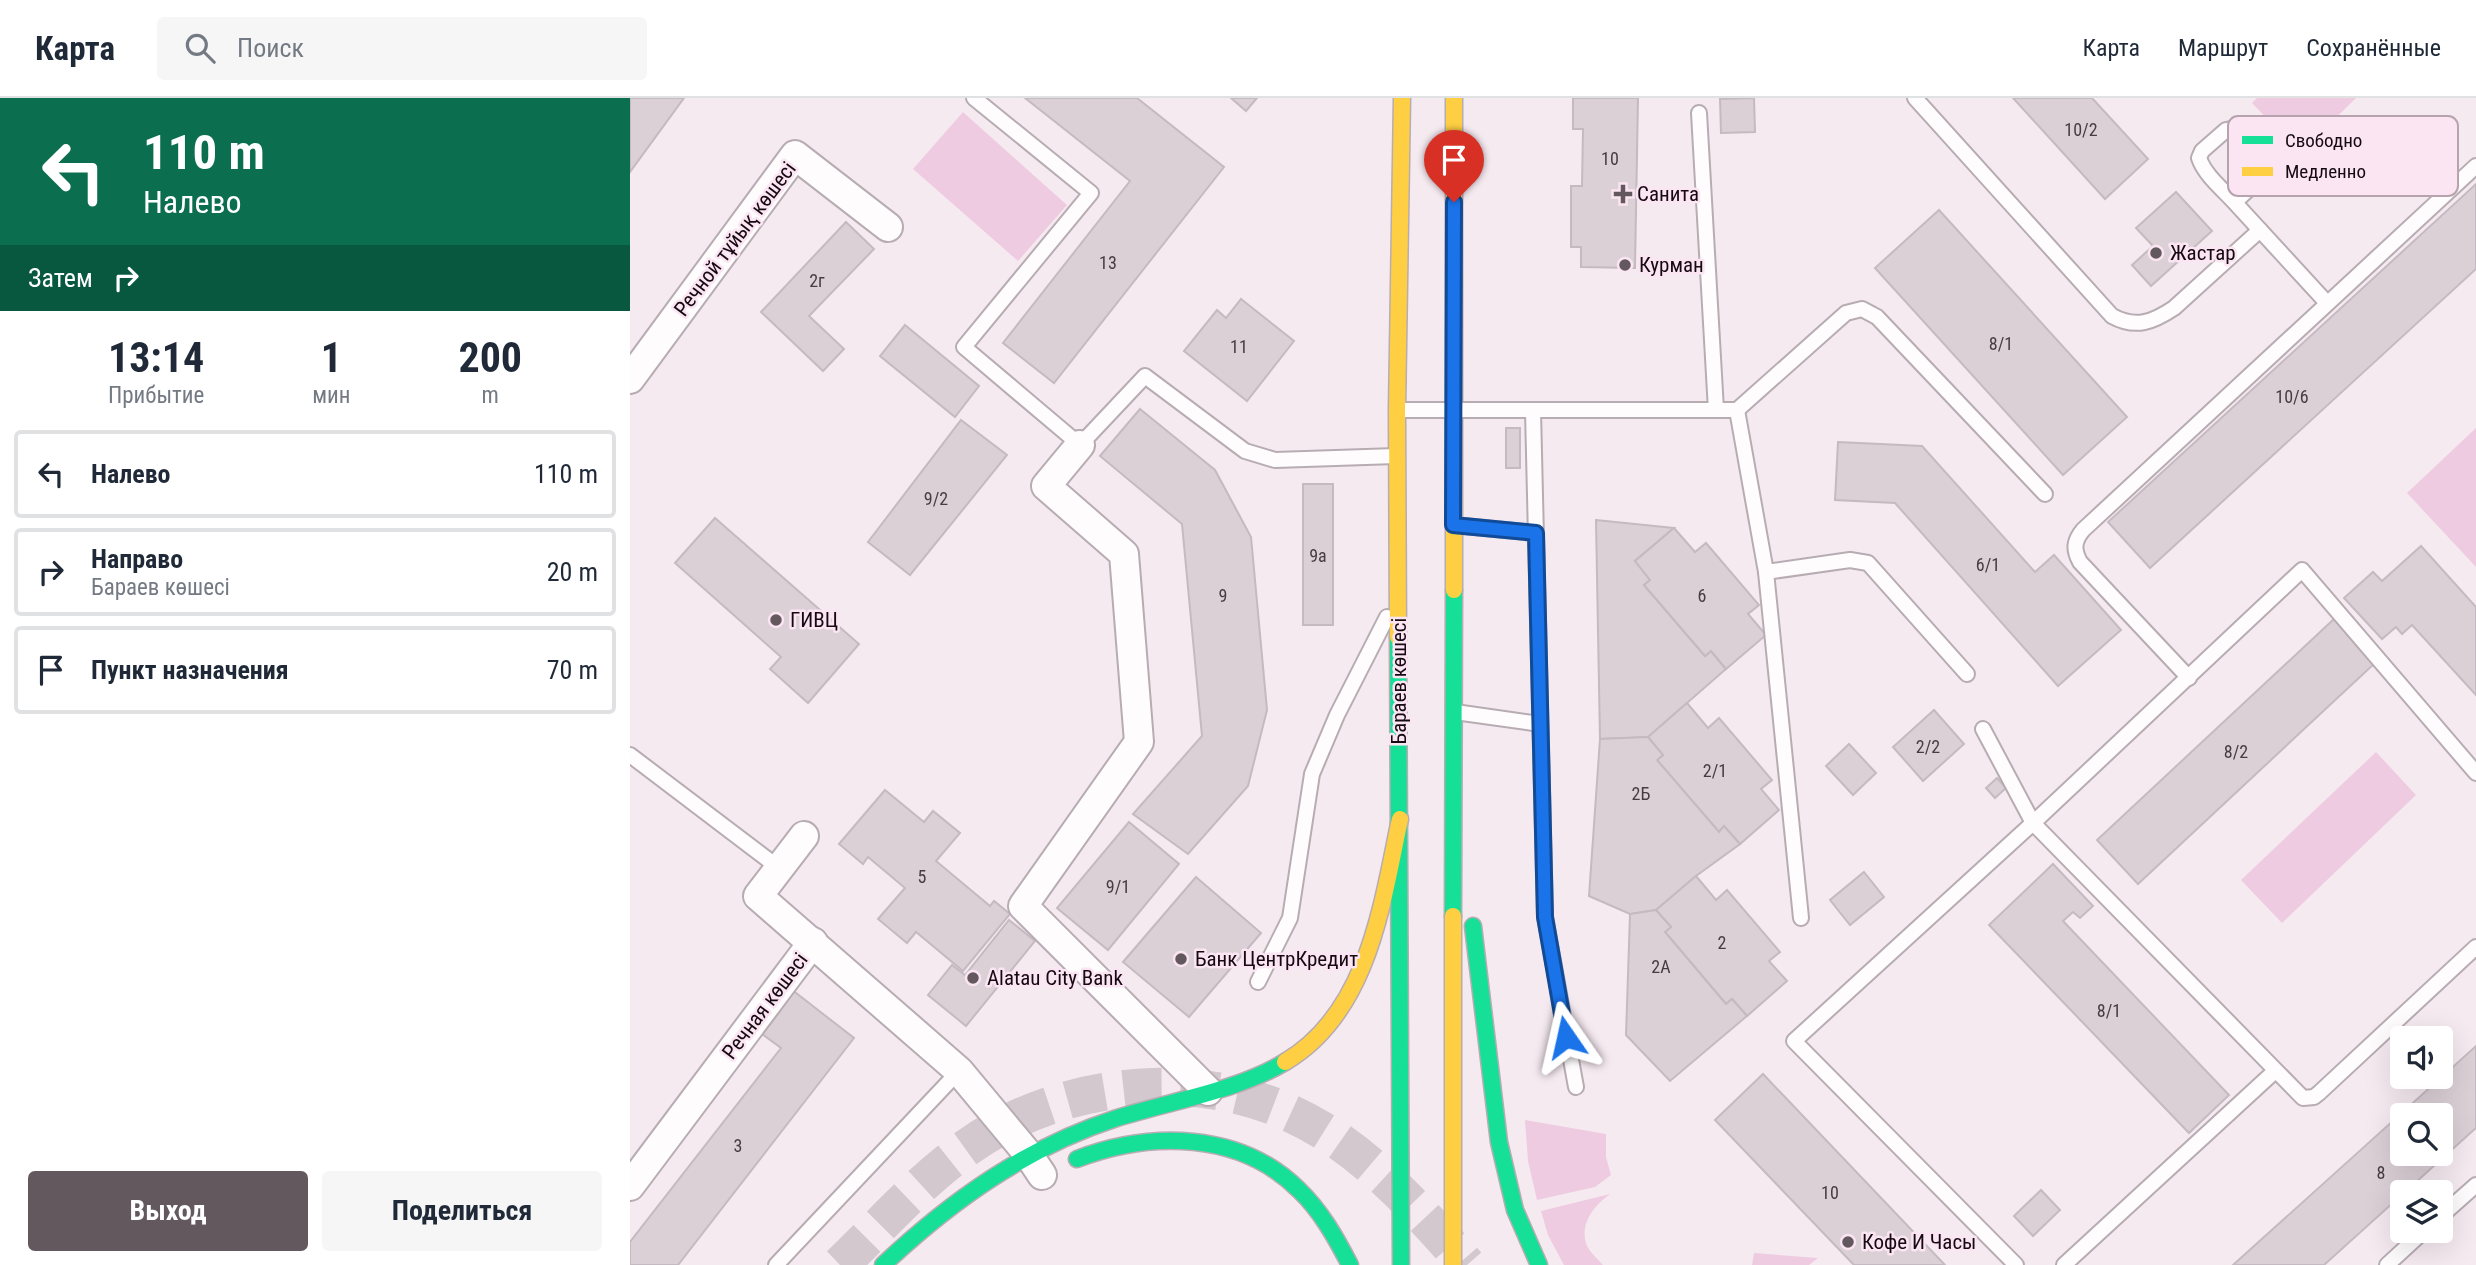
<!DOCTYPE html>
<html lang="ru">
<meta charset="utf-8">
<style>
body{margin:0;font-family:"Roboto Condensed",sans-serif;background:#f6f6f7;color:#1f2937;height:100vh;display:flex;flex-direction:column;font-size:26px;white-space:nowrap}
*{box-sizing:border-box;margin:0}
p{font-size:23px;color:#747a83}
.icon{flex:none;width:38px;height:38px;fill:none;stroke:currentColor;stroke-width:2;stroke-linecap:round;stroke-linejoin:round}
.map{position:relative;flex:1;overflow:hidden}
.panel{display:flex;flex-direction:column;background:#fff;width:630px}
.panel>*{flex:none}
.guide{background:#0b6e4f;color:#fff;overflow:hidden}
.buttons{position:absolute;left:1760px;top:928px;display:grid;gap:14px}
.buttons a{display:grid;place-items:center;width:63px;height:63px;border-radius:7px;background:#fff;box-shadow:0 7px 28px #0002;font-size:35px}
.pin{position:absolute;display:grid;place-items:center;width:60px;height:60px;color:#fff;margin:-72px -30px;border-radius:50% 50% 50% 0;rotate:-45deg;box-shadow:0 0 7px #0007}
.pin .icon{rotate:45deg}
.me{position:absolute;width:77px;margin:-38px;rotate:349deg;stroke-linejoin:round;filter:drop-shadow(0 0 5px #0008)}
.turn{display:flex;align-items:center;gap:24px;height:147px;padding:0 28px;font-size:32px}
.turn .icon{width:91px;height:91px;stroke-width:2.5}
.turn b{display:block;font-size:49px;line-height:60px}
.then{display:flex;align-items:center;height:66px;padding:0 28px;background:#0003;gap:14px;font-size:26px}
.eta{display:flex;justify-content:space-evenly;align-items:center;height:119px;text-align:center}
.eta b{font-size:42px;font-weight:700;line-height:49px}
.cta{display:flex;gap:14px;margin-top:auto;padding:14px 28px}
.cta a{flex:1;height:80px;border-radius:7px;background:#64585f;color:#fff;font-size:28px;font-weight:700;line-height:80px;text-align:center}
.cta a+a{background:#f6f6f7;color:#1f2937}
ul{padding:0;list-style:none}
li{display:flex;align-items:center;gap:21px;height:88px;margin:0 14px 10px;padding:0 14px;border:4px solid #e0e1e3;border-radius:7px}
li div{flex:1}
li b{display:block;font-size:26px}
li em{font-style:normal}
header{display:flex;align-items:center;gap:42px;box-sizing:border-box;height:98px;padding:0 35px;background:#fff;border-bottom:2px solid #e0e1e3}
header strong{font-size:33px}
nav{display:flex;gap:38px;margin-inline-start:auto;font-size:24px}
.search{width:490px;height:63px;background:#f6f6f7;display:flex;align-items:center;gap:18px;box-sizing:border-box;padding:0 24px;border-radius:7px;color:#747a83;font-size:26px}
main{display:flex;flex:1;min-height:0}
.map>svg:first-child{display:block}
.green{fill:#eecbe0}
.building{fill:#dcd0d7;stroke:#c5bac1;stroke-width:2;fill-rule:evenodd}
.lines{fill:none;stroke-linecap:round;stroke-linejoin:round}
.primary-tunnel{stroke:#d4c8cf;stroke-width:38;stroke-dasharray:38 19;stroke-linecap:butt}
.lane-casing{stroke:#b8acb3;stroke-width:18}
.street-casing{stroke:#b8acb3;stroke-width:32}
.fast-casing{stroke:#b8acb3;stroke-width:19}
.slow-casing{stroke:#b8acb3;stroke-width:19}
.lane{stroke:#fefcfd;stroke-width:14}
.street{stroke:#fefcfd;stroke-width:28}
.fast{stroke:#16e098;stroke-width:16}
.slow{stroke:#ffcf43;stroke-width:16}
.route-casing{stroke:#114b97;stroke-width:18}
.route{stroke:#1a73e8;stroke-width:12}
.poi-dot{fill:#64585f;stroke:#fbe5f2;stroke-width:2.5}
.labels{text-anchor:middle;dominant-baseline:central;stroke-width:5;stroke-linejoin:round;paint-order:stroke}
.number-label{font-size:18px;fill:#473c42}
.poi-label{font-size:21px;fill:#150a11;stroke:#fbe5f2;text-anchor:start}
.street-label{font-size:21px;fill:#150a11;stroke:#fbe5f2}
.key{fill:#fbe5f2;stroke:#b6a3ae;stroke-width:2}
.key-label{font-size:19px;fill:#150a11}
</style>
<header>
<strong>Карта</strong>
<div class="search"><svg class="icon" aria-label="search" viewBox="0 0 24 24"><circle cx="10" cy="10" r="6"/><path d="M15 15l6 6"/></svg>Поиск</div>
<nav><a>Карта</a><a>Маршрут</a><a>Сохранённые</a></nav>
</header>
<main>
<section class="panel">
<div class="guide">
<div class="turn"><svg class="icon" aria-label="left" viewBox="0 0 24 24"><path d="M17 20v-9H6M10 6l-5 5 5 5"/></svg><div><b>110 m</b>Налево</div></div>
<div class="then">Затем<svg class="icon" aria-label="right" viewBox="0 0 24 24"><path d="M7 20v-9h11M14 6l5 5-5 5"/></svg></div>
</div>
<div class="eta">
<div><b>13:14</b><p>Прибытие</p></div>
<div><b>1</b><p>мин</p></div>
<div><b>200</b><p>m</p></div>
</div>
<ul>
<li><svg class="icon" aria-label="left" viewBox="0 0 24 24"><path d="M17 20v-9H6M10 6l-5 5 5 5"/></svg><div><b>Налево</b></div><em>110 m</em></li>
<li><svg class="icon" aria-label="right" viewBox="0 0 24 24"><path d="M7 20v-9h11M14 6l5 5-5 5"/></svg><div><b>Направо</b><p>Бараев көшесі</p></div><em>20 m</em></li>
<li><svg class="icon" aria-label="arrive" viewBox="0 0 24 24"><path d="M6 21V4h12l-3 4 3 4H6"/></svg><div><b>Пункт назначения</b></div><em>70 m</em></li>
</ul>
<div class="cta"><a>Выход</a><a>Поделиться</a></div>
</section>
<div class="map">
<svg width="1846" height="1167" viewBox="0 0 1846 1167">
<rect width="100%" height="100%" fill="#f6eaf1"/>
<!-- green -->
<g class="green">
<polygon points="1627,0 1726,0 1670,55 1622,5"/>
<polygon points="333,14 437,107 388,163 283,71"/>
<polygon points="1846,330 1846,469 1777,395"/>
<polygon points="1746,654 1786,697 1652,825 1611,782"/>
<polygon points="895,1022 976,1036 976,1059 981,1077 965,1089 907,1102 898,1063"/>
<path d="M980 1096C965 1107 950 1124 956 1145 958 1153 968 1161 973 1167H934L918 1137 911 1113Z"/>
<polygon points="1124,1155 1188,1160 1179,1167 1122,1167"/>
</g>
<!-- building -->
<g class="building">
<polygon points="0,0 54,0 0,74"/>
<polygon points="395,0 507,0 594,69 424,285 373,245 500,83"/>
<polygon points="601,0 627,0 616,13"/>
<polygon points="943,0 1008,0 1005,170 951,169 951,149 941,149 941,88 952,88 953,31 943,31"/>
<polygon points="1124,0 1125,34 1091,35 1090,1"/>
<polygon points="1383,0 1462,0 1518,61 1475,101"/>
<polygon points="1846,86 1846,171 1520,470 1478,424"/>
<polygon points="1546,94 1582,133 1521,188 1502,167 1523,148 1506,130"/>
<polygon points="1309,112 1497,319 1433,377 1245,170"/>
<polygon points="216,124 244,151 179,218 214,251 193,273 131,214"/>
<polygon points="611,201 664,243 617,303 554,253 587,212 596,220"/>
<polygon points="275,227 349,288 325,319 250,258"/>
<polygon points="510,311 585,372 621,439 637,612 618,688 558,756 503,716 572,638 552,426 470,358"/>
<polygon points="331,322 377,357 280,477 238,444"/>
<rect x="876" y="330" width="14" height="40"/>
<polygon points="1208,344 1292,348 1405,474 1424,457 1491,532 1428,588 1265,405 1205,402"/>
<rect x="673" y="386" width="30" height="141"/>
<polygon points="85,420 229,546 178,605 140,571 151,559 45,465"/>
<polygon points="966,422 1044,430 1005,463 1020,482 1014,487 1075,558 1081,553 1096,571 1018,639 970,641"/>
<polygon points="1044,430 1065,454 1076,445 1129,507 1118,516 1136,537 1096,571 1081,553 1075,558 1014,487 1020,482 1005,463"/>
<polygon points="1791,448 1846,509 1846,597 1782,527 1772,536 1766,529 1752,541 1714,500 1743,474 1752,483"/>
<polygon points="1704,521 1745,565 1508,786 1467,742"/>
<polygon points="1057,605 1078,630 1089,620 1142,682 1131,691 1149,712 1110,746 1094,728 1089,734 1027,662 1033,657 1018,639"/>
<polygon points="1304,612 1334,646 1293,683 1263,649"/>
<polygon points="1018,639 1033,657 1027,662 1089,734 1094,728 1110,746 1066,778 1026,812 1000,816 959,798 970,641"/>
<polygon points="1219,646 1246,675 1223,697 1196,668"/>
<polygon points="1367,680 1376,690 1365,700 1356,690"/>
<polygon points="255,692 294,724 303,713 330,735 306,763 360,808 364,803 380,816 333,873 286,834 277,845 248,821 275,790 238,759 233,766 209,746"/>
<polygon points="499,724 549,766 478,852 427,810"/>
<polygon points="1423,766 1463,808 1450,820 1443,814 1433,823 1599,997 1559,1035 1359,827"/>
<polygon points="1234,774 1254,799 1220,827 1200,802"/>
<polygon points="1066,778 1086,802 1097,792 1150,854 1139,863 1157,883 1117,918 1102,901 1096,906 1035,834 1041,829 1026,812"/>
<polygon points="566,779 631,835 559,919 493,864"/>
<polygon points="1026,812 1041,829 1035,834 1096,906 1102,901 1117,918 1040,983 996,937 1000,816"/>
<polygon points="379,822 405,843 336,928 298,897 322,867 335,877"/>
<polygon points="161,891 224,940 48,1167 0,1167 0,1144 151,950 128,933"/>
<path d="M1846 948V1030L1694 1167H1603ZM1773 1017H1811V1055H1773Z"/>
<polygon points="1133,976 1315,1167 1224,1167 1085,1022"/>
<polygon points="1411,1092 1430,1112 1403,1138 1384,1118"/>
</g>
<g class="lines">
<!-- primary-tunnel -->
<path class="primary-tunnel" d="M210 1167C260 1119 308 1062 370 1029 417 1004 469 991 523 989 669 985 747 1064 837 1167"/>
<defs>
<g id="lane">
<polyline points="344,0 461,95 334,249 450,347 515,278 615,353 645,362 766,358"/>
<path d="M1285 0 1482 218C1506 231 1523 224 1544 210L1630 132"/>
<polyline points="1069,15 1086,312"/>
<path d="M1605 104 1634 77 1637 70 1601 31 1596 32 1572 53 1569 60C1575 78 1595 93 1607 107 1637 140 1667 172 1697 205"/>
<polyline points="768,312 1107,312 1216,215 1232,211 1247,219 1415,396"/>
<polyline points="1107,312 1136,474 1220,462 1238,465 1337,576"/>
<polyline points="903,313 915,819 946,989"/>
<polyline points="824,427 906,435"/>
<polyline points="1136,474 1171,820"/>
<path d="M1559 580 1450 464C1443 451 1444 443 1453 432L1846 68"/>
<polyline points="825,614 910,626"/>
<polyline points="1353,631 1403,725 1673,1000 1684,999 1689,995 1846,849"/>
<polyline points="0,657 149,770"/>
<polyline points="628,884 660,820 682,676 707,617 757,519"/>
<polyline points="1811,1118 1846,1087"/>
<polyline points="146,1167 329,973"/>
<polyline points="1386,1167 1164,943 1403,725 1672,472 1846,675"/>
<polyline points="1434,1167 1645,973"/>
<polyline points="1757,1167 1795,1132"/>
</g>
<g id="street">
<polyline points="0,281 165,57 258,129"/>
<polyline points="450,347 416,388 494,456 509,644 393,808 578,993"/>
<polyline points="174,738 128,798 329,973 398,1056 412,1077"/>
<polyline points="0,1088 183,844"/>
</g>
<g id="fast">
<polyline points="768,539 771,1167"/>
<polyline points="823,818 824,492"/>
<polyline points="843,828 869,1044 885,1112 909,1167"/>
<path d="M447 1061C520 1033 610 1033 669 1092 691 1113 706 1140 720 1167"/>
<path d="M253 1167C322 1102 397 1049 487 1020 541 1003 607 993 655 964"/>
</g>
<g id="slow">
<polyline points="824,492 824,0"/>
<polyline points="768,539 767,312 772,0"/>
<path d="M655 964C738 915 752 807 770 721"/>
<polyline points="823,1167 823,818"/>
</g>
</defs>
<!-- lane casing -->
<use href="#lane" class="lane-casing"/>
<!-- street casing -->
<use href="#street" class="street-casing"/>
<!-- fast casing -->
<use href="#fast" class="fast-casing"/>
<!-- slow casing -->
<use href="#slow" class="slow-casing"/>
<!-- lane -->
<use href="#lane" class="lane"/>
<!-- street -->
<use href="#street" class="street"/>
<!-- fast -->
<use href="#fast" class="fast"/>
<!-- slow -->
<use href="#slow" class="slow"/>
</g>
<g class="lines">
<defs>
<polyline id="route" points="824,104 823,427 906,435 915,819 936,939"/>
</defs>
<!-- route casing -->
<use href="#route" class="route-casing"/>
<!-- route -->
<use href="#route" class="route"/>
</g>
<!-- markers -->
<g class="poi-dot">
<path d="M989.5 85.5h7v7h7v7h-7v7h-7v-7h-7v-7h7z"/>
<circle cx="1526" cy="155" r="7"/>
<circle cx="995" cy="167" r="7"/>
<circle cx="146" cy="522" r="7"/>
<circle cx="551" cy="861" r="7"/>
<circle cx="343" cy="880" r="7"/>
<circle cx="1218" cy="1144" r="7"/>
</g>
<g class="labels">
<!-- number labels -->
<g class="number-label">
<text x="1451" y="31">10/2</text>
<text x="980" y="60">10</text>
<text x="478" y="164">13</text>
<text x="187" y="182">2г</text>
<text x="1371" y="245">8/1</text>
<text x="609" y="248">11</text>
<text x="1662" y="298">10/6</text>
<text x="306" y="400">9/2</text>
<text x="688" y="457">9а</text>
<text x="1358" y="466">6/1</text>
<text x="593" y="497">9</text>
<text x="1072" y="497">6</text>
<text x="1298" y="648">2/2</text>
<text x="1606" y="653">8/2</text>
<text x="1085" y="672">2/1</text>
<text x="1011" y="695">2Б</text>
<text x="292" y="778">5</text>
<text x="488" y="788">9/1</text>
<text x="1092" y="844">2</text>
<text x="1031" y="868">2А</text>
<text x="1479" y="912">8/1</text>
<text x="108" y="1047">3</text>
<text x="1751" y="1074">8</text>
<text x="1200" y="1094">10</text>
</g>
<!-- poi labels -->
<g class="poi-label">
<text x="1007" y="96">Санита</text>
<text x="1540" y="155">Жастар</text>
<text x="1009" y="167">Курман</text>
<text x="160" y="522">ГИВЦ</text>
<text x="565" y="861">Банк ЦентрКредит</text>
<text x="357" y="880">Alatau City Bank</text>
<text x="1232" y="1144">Кофе И Часы</text>
</g>
<!-- street labels -->
<g class="street-label">
<text transform="translate(105 141) rotate(-53)">Речной тұйық көшесі</text>
<text transform="translate(769 583) rotate(-90)">Бараев көшесі</text>
<text transform="translate(135 908) rotate(-53)">Речная көшесі</text>
</g>
</g>
<!-- legend -->
<rect x="1598" y="18" width="230" height="80" rx="10" class="key"/>
<rect x="1612" y="38" width="31" height="8" fill="#16e098"/>
<rect x="1612" y="69" width="31" height="9" fill="#ffcf43"/>
<g class="key-label">
<text x="1655" y="49">Свободно</text>
<text x="1655" y="80">Медленно</text>
</g>
</svg>
<div class="buttons">
<a><svg class="icon" aria-label="sound" viewBox="0 0 24 24"><path d="M4 9h4l5-4v14l-5-4H4zM17 9q2 3 0 6"/></svg></a>
<a><svg class="icon" aria-label="search" viewBox="0 0 24 24"><circle cx="10" cy="10" r="6"/><path d="M15 15l6 6"/></svg></a>
<a><svg class="icon" aria-label="layers" viewBox="0 0 24 24"><path d="M12 4l9 5-9 5-9-5zM3 14l9 5 9-5"/></svg></a>
</div>
<div class="pin" style="left:824px;top:104px;background:#d93025"><svg class="icon" aria-label="arrive" viewBox="0 0 24 24"><path d="M6 21V4h12l-3 4 3 4H6"/></svg></div>
<svg class="me" style="left:936px;top:939px" viewBox="-20 -20 40 40"><path d="M0-17L14 15 0 8-14 15z" fill="#1a73e8" stroke="#fff" stroke-width="4"/></svg>
</div>
</main>
